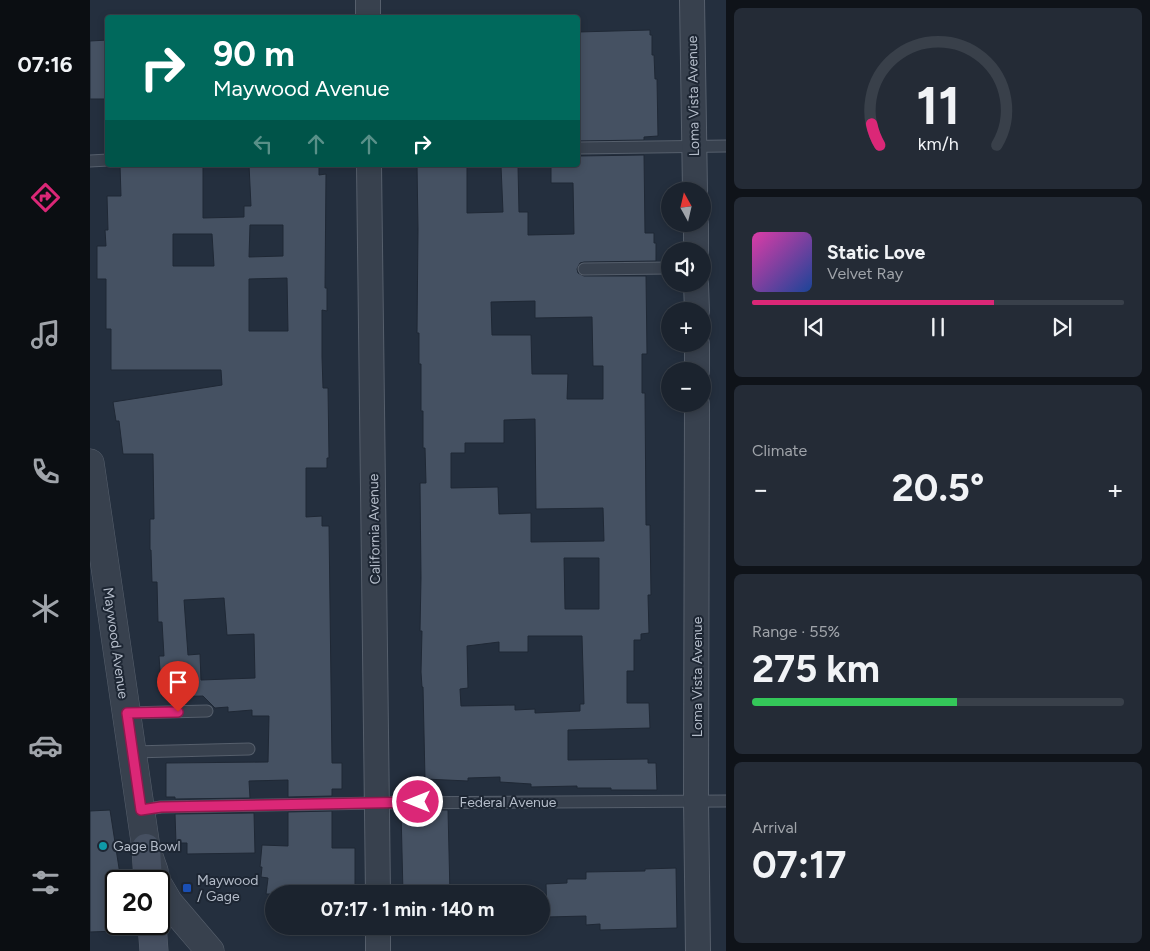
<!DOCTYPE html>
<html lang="en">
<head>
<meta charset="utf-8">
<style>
  body { margin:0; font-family:Figtree,sans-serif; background:#242b36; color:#f1f3f6; height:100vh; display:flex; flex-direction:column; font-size:19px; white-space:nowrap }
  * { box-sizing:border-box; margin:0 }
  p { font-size:16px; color:#a0a4aa }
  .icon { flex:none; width:28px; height:28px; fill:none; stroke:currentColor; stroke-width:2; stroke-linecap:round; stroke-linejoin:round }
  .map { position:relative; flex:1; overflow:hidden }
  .details { display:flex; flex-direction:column; gap:8px; padding:8px; background:#0f1319; width:424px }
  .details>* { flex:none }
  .banner { position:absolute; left:15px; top:15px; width:475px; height:152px; border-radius:5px; box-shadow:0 2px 8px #0003,0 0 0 1px #39404a; background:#00695c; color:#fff; overflow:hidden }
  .needle { width:32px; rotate:352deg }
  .buttons { position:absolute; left:571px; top:182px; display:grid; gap:10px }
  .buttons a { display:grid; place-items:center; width:50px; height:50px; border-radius:50%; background:#1b232e; box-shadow:0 2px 8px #0003,0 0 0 1px #39404a; font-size:25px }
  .speed { position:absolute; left:15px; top:870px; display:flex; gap:10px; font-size:25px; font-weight:700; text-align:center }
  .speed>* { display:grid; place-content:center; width:65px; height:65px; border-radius:50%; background:#1b232e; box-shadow:0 2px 8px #0003,0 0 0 1px #39404a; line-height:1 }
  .speed .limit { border:2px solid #111; border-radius:8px; background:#fff; color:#111 }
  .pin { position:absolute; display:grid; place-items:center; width:42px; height:42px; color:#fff; margin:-51px -21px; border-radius:50% 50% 50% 0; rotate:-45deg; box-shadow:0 0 5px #0007 }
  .pin .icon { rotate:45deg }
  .me { position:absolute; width:55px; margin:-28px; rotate:270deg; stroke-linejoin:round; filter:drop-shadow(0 0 4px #0008) }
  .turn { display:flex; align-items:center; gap:18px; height:105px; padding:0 25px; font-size:22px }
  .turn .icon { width:65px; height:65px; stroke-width:2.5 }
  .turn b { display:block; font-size:35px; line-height:42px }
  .lanes { display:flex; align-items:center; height:48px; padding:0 25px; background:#0003; justify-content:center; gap:25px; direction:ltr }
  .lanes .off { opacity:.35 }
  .big { font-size:38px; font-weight:700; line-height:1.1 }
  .details .card { flex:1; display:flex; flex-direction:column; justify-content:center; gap:8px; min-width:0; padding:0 18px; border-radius:8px; background:#242b36 }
  .details .dial { align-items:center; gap:0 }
  .dial svg { height:130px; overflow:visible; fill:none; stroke:#39404a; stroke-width:7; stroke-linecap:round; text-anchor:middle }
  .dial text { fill:#f1f3f6; stroke:none }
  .song { display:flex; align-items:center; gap:15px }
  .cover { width:60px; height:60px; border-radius:8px; background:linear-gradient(135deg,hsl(320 70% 55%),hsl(220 70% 35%)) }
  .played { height:5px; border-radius:2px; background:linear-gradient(90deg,#db2777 65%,#39404a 65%) }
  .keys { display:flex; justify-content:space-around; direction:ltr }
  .heat { display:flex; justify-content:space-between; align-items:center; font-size:28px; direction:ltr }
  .charge { height:8px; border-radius:4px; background:linear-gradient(90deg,#34c759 55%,#39404a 0) }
  .trip { position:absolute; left:175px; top:885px; width:285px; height:50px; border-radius:25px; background:#1b232e; box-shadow:0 2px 8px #0003,0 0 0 1px #39404a; font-weight:700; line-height:50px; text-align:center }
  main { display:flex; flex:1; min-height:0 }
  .tab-bar { display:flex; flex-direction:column; width:90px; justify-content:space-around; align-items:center; background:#0b0e12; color:#a0a4aa }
  .tab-bar .icon { width:35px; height:35px }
  .tab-bar .on { color:#db2777 }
  .tab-bar b { font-size:22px; color:#f1f3f6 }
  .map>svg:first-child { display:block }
  .building { fill:#455162; stroke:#1f2835; fill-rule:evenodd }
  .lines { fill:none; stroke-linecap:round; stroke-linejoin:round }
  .service-casing { stroke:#565f6c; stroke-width:13 }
  .minor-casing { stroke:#565f6c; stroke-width:26 }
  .tertiary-casing { stroke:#565f6c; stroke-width:29 }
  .secondary-casing { stroke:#565f6c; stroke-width:29 }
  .service { stroke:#38414e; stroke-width:11 }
  .minor { stroke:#38414e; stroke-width:24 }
  .tertiary { stroke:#38414e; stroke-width:28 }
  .secondary { stroke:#465061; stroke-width:28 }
  .route-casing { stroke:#8e194d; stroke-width:12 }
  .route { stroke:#db2777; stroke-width:9 }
  .culture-dot { fill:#0f9aa8; stroke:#1d2633; stroke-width:2 }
  .transit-dot { fill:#1a4fb4; stroke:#1d2633; stroke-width:2 }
  .labels { text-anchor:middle; stroke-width:4; stroke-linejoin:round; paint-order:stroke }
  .street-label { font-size:14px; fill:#b4bcc9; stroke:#1d2633 }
  .poi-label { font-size:14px; fill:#b4bcc9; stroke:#1d2633; text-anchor:start }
</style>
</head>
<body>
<main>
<nav class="tab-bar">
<b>07:16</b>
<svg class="icon on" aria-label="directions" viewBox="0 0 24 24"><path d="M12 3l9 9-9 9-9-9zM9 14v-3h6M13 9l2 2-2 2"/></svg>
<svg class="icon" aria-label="music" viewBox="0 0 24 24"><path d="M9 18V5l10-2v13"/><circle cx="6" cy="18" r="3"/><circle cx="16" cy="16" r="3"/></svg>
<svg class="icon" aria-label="phone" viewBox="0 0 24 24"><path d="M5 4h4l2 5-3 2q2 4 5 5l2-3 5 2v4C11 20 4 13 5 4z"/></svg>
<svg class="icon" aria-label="climate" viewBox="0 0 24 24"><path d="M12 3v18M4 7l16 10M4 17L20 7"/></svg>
<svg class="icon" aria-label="car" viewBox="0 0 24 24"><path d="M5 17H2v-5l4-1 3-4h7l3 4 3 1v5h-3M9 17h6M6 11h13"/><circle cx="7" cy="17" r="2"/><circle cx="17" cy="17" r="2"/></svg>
<svg class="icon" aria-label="filters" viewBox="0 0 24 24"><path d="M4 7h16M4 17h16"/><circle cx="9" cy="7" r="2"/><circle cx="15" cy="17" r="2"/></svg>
</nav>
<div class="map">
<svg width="637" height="951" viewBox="0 0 637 951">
  <rect width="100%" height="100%" fill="#242f3e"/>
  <g class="building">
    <polygon points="560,30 560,35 562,35 562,55 564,55 565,79 567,79 568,136 554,137 554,140 488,141 488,32"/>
    <polygon points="18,40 18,99 0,99 0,41"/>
    <path d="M488 156 554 155 555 233H564V243H566V261L494 262 490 263 487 269 488 273 494 276H556L557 354H552V393H555L556 525H560L561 595H558L559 633 551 634V640H544V671H537V703H559L560 728 478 730V760L558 759V763H566L567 790H521V788H487V786L441 787V784L410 782V777L378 778V781L335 779 333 687H332L331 672 332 631H330L331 578 330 483H336L335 448H333V411H331V364H329V333H327L328 229 327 165H377V213L413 212 411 166H428L429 212H438V235L484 234 483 183H461V165H488ZM445 301V318L502 317 503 366H513V399H477L478 374H442L441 335H402L401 302ZM445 419 446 509 513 508 514 541 441 542V513L409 514 408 487 361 488V453H375V443H414V420ZM474 558H509V609H475ZM438 636H492L494 704H490V711L445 713V709L425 710V705L371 706 370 689 378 688 377 646 409 642V652H438Z"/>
    <path d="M30 165H113V218L154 217V206H161L159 165H229V175L236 174 235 288H237V311L232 310V357L233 388H238L239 458H237V468H216V517L232 516V526H239L242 763H252V789H242V796L198 797V780L159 781 160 798 85 799V797H76V763L178 762 179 716H162V710L138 712V707L125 708 113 696 72 697 69 656H74L72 622H68L67 582H62L61 550H60V519H64L63 454H33L29 421H26L23 402 132 385 131 370H21V329H16V279H7V246H16L15 230H18L17 196H31ZM160 225H193V256L159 257ZM83 234H122L124 266H83ZM197 278 198 331H159V279ZM134 598 137 635 164 634 165 678 111 680 110 654 98 655 94 600Z"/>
    <polygon points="20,810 31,881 26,881 26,931 0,932 0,811"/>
    <polygon points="311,810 358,810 360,894 313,894"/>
    <polygon points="242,811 242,848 265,848 265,890 254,890 254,894 176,894 178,878 171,877 172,867 170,867 172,845 198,846 198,812"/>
    <polygon points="164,813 165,853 97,854 97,843 86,843 85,814"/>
    <polygon points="586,868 587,928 510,930 510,924 496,925 496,916 457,917 456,884 477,883 477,879 496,879 496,872 555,871 555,869"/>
  </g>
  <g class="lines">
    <g class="service-casing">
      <g id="service">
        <polyline points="488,148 637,146"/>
        <polyline points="0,161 18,160"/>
        <polyline points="494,269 580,268"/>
        <polyline points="37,713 117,711"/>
        <polyline points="43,752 159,749"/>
        <polyline points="51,810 71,807 288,803 637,801"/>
      </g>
    </g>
    <g class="minor-casing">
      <g id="minor">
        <polyline points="278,0 278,18"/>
        <polyline points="602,0 605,191"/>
        <polyline points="279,165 288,894"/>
        <polyline points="606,224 606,251"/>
        <polyline points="606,284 607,311"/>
        <polyline points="607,371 607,344"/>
        <polyline points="607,404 606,801 608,951"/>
        <polyline points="288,926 288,951"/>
      </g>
    </g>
    <g class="tertiary-casing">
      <g id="tertiary">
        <polyline points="0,463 56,848 64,871"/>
        <polyline points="69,886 79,903 120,951"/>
      </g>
    </g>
    <g class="secondary-casing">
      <g id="secondary">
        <polyline points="56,848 58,881"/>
        <polyline points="62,924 64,951"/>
      </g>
    </g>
    <use href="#service" class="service"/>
    <use href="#minor" class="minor"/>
    <use href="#tertiary" class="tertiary"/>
    <use href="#secondary" class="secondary"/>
  </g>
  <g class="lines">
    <g class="route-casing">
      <polyline id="route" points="88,712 37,713 51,810 71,807 328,802"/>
    </g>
    <use href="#route" class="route"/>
  </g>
  <circle class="culture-dot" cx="13" cy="846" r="5"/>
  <rect class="transit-dot" x="92" y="883" width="10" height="10" rx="2.5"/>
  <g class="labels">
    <g class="street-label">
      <text transform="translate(603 96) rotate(-91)" y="5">Loma Vista Avenue</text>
      <text transform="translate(284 529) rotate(-91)" y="5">California Avenue</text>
      <text transform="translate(26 643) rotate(82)" y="5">Maywood Avenue</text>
      <text transform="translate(607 677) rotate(-90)" y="5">Loma Vista Avenue</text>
      <text x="418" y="807">Federal Avenue</text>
    </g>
    <g class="poi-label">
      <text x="23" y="851">Gage Bowl</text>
      <text x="107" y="885">Maywood<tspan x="107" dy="16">/ Gage</tspan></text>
    </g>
  </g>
</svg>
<div class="buttons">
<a><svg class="needle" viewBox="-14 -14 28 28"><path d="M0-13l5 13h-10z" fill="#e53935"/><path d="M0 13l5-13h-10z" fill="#a0a4aa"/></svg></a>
<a><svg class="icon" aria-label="sound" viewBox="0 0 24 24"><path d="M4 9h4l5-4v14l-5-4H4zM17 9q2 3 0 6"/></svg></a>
<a>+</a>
<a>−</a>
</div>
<div class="speed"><div class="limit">20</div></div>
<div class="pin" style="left:88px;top:712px;background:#d93025"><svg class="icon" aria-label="arrive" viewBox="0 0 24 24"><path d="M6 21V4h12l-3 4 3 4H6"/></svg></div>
<svg class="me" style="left:328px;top:802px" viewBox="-20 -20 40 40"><circle r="17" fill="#db2777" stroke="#fff" stroke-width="3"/><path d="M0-11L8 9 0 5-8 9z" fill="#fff"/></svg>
<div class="trip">07:17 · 1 min · 140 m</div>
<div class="banner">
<div class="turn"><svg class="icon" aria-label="right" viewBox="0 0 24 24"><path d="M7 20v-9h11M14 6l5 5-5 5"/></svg><div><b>90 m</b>Maywood Avenue</div></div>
<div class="lanes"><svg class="icon off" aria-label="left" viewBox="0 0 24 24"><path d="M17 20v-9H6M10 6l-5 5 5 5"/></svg><svg class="icon off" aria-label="ahead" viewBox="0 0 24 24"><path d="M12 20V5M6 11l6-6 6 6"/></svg><svg class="icon off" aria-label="ahead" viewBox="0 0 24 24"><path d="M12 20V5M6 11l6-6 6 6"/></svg><svg class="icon" aria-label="right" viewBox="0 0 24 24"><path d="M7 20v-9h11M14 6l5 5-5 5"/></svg></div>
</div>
</div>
<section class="details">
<div class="card dial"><svg viewBox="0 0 100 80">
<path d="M14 69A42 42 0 1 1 86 69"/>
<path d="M14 69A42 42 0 0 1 9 56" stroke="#db2777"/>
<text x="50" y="56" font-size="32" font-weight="700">11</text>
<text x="50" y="72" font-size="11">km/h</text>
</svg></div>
<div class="card">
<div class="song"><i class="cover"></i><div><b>Static Love</b><p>Velvet Ray</p></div></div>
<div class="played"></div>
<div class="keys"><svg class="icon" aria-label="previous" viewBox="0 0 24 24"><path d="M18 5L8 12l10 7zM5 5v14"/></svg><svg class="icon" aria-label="pause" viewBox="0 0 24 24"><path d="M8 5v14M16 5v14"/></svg><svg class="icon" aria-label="next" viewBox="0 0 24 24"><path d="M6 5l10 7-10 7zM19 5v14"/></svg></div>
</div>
<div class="card"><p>Climate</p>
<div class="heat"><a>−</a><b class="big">20.5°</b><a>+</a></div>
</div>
<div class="card"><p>Range · 55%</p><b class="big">275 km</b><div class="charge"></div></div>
<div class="card"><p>Arrival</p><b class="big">07:17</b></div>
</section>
</main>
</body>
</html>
